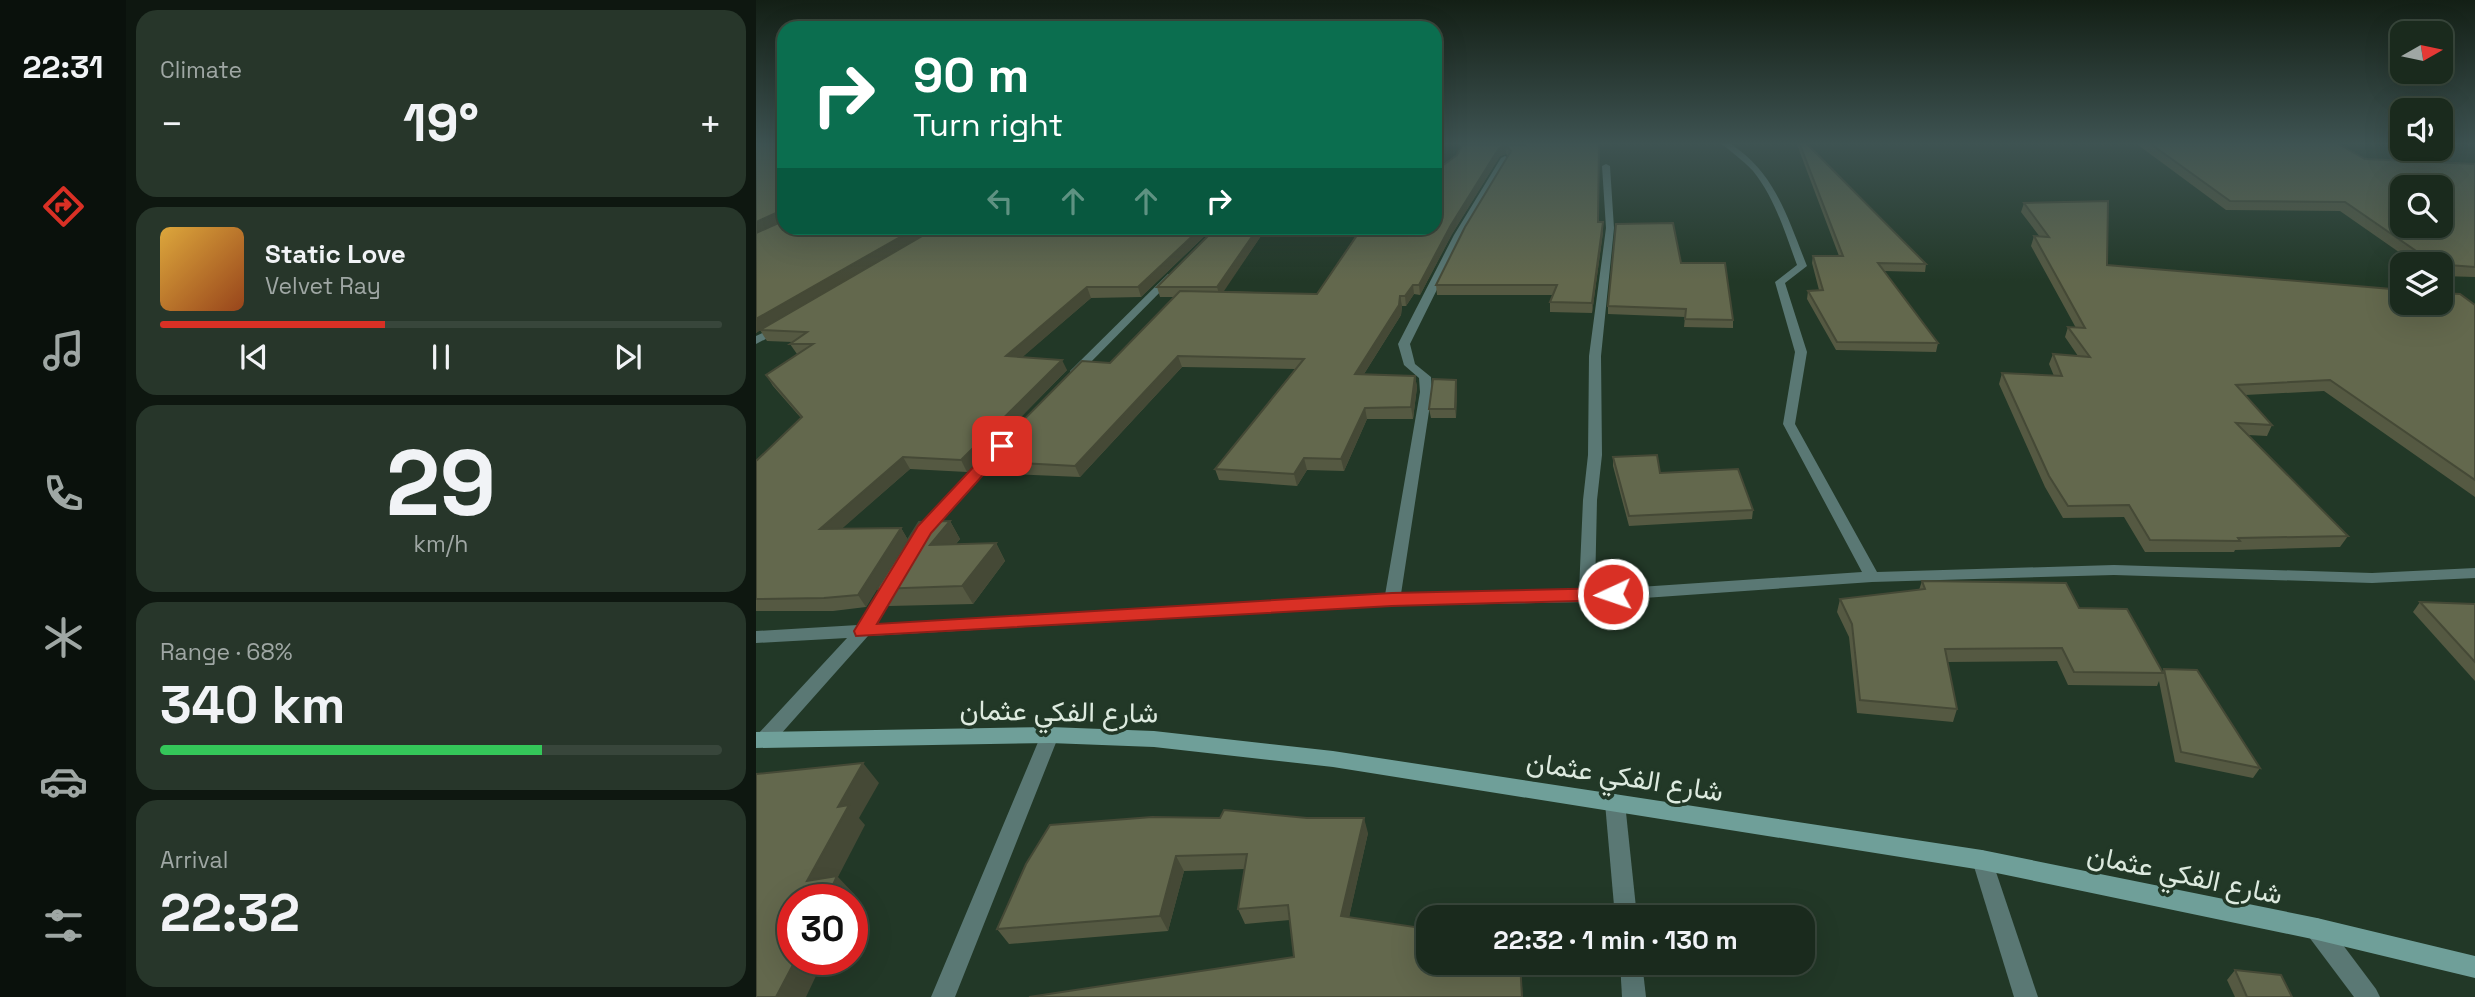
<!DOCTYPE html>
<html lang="en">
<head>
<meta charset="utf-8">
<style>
  body { margin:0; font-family:"Space Grotesk",Vazirmatn,sans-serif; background:#27362a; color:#f1f3f6; height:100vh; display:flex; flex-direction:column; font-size:26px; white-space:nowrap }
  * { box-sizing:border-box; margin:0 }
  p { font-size:23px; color:#9fa7a4 }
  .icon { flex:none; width:38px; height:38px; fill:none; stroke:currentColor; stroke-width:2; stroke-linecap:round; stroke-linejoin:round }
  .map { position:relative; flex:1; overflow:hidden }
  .drawer { display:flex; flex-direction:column; gap:10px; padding:10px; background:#0e1710; width:630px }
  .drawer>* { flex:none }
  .guide { position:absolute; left:21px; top:21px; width:665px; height:214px; border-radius:21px; box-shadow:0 7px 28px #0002,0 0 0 2px #38463b; background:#0b6e4f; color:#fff; overflow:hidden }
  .needle { width:46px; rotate:81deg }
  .controls { position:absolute; left:1634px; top:21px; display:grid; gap:14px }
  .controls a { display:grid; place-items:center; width:63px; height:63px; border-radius:14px; background:#1a2a1d; box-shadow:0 7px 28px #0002,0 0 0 2px #38463b; font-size:35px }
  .speed { position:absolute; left:21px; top:884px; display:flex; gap:14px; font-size:35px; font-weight:700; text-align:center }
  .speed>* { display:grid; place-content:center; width:91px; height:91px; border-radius:50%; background:#1a2a1d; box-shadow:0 7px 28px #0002,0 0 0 2px #38463b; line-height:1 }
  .speed .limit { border:10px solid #d22; background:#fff; color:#111 }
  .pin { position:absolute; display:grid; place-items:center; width:60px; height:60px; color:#fff; margin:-30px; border-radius:14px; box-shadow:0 4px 10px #0006 }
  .me { position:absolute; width:77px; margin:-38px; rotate:267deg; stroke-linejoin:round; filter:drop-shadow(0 0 5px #0008) }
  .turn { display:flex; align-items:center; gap:24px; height:147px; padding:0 21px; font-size:32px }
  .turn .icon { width:91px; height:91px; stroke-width:2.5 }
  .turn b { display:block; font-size:49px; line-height:60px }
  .lanes { display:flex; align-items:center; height:66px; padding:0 21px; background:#0003; justify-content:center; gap:35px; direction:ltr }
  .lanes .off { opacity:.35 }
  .big { font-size:52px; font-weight:700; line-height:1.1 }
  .drawer .widget { flex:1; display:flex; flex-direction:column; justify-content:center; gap:10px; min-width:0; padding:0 24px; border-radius:21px; background:#27362a }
  .drawer .dial { align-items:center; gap:0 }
  .dial b { font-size:91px; line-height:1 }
  .song { display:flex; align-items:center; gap:21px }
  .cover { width:84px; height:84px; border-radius:10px; background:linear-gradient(135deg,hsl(40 70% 55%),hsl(20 70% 35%)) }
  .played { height:7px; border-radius:4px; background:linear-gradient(90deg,#d93025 40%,#38463b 40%) }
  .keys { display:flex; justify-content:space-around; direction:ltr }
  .heat { display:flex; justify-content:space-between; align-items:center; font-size:38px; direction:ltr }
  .charge { height:10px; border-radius:5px; background:linear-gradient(90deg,#34c759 68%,#38463b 0) }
  .trip { position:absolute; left:660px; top:905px; width:399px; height:70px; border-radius:21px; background:#1a2a1d; box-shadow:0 7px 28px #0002,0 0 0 2px #38463b; font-weight:700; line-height:70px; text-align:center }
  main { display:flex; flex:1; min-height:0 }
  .tabs { display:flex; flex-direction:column; width:126px; justify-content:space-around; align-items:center; background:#0a110c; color:#9fa7a4 }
  .tabs .icon { width:49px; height:49px }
  .tabs .current { color:#d93025 }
  .tabs b { font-size:32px; color:#f1f3f6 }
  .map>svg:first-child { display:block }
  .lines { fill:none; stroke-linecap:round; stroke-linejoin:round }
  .street { fill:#5a7874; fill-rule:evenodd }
  .secondary { fill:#6f9f99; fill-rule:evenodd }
  .wall { fill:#555942; fill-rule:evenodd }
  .shaded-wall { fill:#454936 }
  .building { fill:#63684d; stroke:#454936; stroke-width:2; fill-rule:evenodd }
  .route { fill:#d93025; stroke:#8d1f18; stroke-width:2 }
  .labels { text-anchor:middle; stroke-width:7; stroke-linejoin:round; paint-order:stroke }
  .near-street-label { font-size:28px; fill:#ddeadf; stroke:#223827 }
</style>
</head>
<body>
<main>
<nav class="tabs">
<b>22:31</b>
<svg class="icon current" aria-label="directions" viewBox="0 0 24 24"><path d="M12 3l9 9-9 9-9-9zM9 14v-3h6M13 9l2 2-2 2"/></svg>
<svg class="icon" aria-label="music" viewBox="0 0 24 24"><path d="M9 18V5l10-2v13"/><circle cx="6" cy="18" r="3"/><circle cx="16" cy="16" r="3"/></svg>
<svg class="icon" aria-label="phone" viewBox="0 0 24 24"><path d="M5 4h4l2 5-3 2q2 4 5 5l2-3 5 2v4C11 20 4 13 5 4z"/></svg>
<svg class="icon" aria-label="climate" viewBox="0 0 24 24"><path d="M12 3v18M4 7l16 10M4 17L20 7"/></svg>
<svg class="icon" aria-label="car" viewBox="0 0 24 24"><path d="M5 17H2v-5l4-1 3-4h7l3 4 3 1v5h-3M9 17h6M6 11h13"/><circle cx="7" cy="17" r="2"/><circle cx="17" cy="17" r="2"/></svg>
<svg class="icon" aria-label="filters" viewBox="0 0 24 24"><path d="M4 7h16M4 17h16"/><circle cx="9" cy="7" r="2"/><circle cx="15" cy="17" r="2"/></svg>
</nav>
<section class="drawer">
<div class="widget"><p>Climate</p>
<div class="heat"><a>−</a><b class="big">19°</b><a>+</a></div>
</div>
<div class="widget">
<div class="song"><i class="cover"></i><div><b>Static Love</b><p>Velvet Ray</p></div></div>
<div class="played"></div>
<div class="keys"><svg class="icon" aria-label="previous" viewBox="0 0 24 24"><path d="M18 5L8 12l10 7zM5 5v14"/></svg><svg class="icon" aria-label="pause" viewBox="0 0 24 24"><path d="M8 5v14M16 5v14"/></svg><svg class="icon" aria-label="next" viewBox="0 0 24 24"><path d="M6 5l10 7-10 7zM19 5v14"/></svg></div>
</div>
<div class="widget dial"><b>29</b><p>km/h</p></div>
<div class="widget"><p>Range · 68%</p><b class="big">340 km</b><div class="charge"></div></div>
<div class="widget"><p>Arrival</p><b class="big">22:32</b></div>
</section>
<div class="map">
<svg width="1719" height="997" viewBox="0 0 1719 997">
  <rect width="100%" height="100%" fill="#223827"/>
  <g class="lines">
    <g class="street">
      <path d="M964 142C973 141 976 145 983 150 1021 178 1034 224 1051 266L1029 283 1051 352 1039 424 1121 572 1358 565 1616 573 1719 568V578L1616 583 1358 575 1116 582 831 602 636 606 112 636 16 744 9 747 2 744 0 738 2 734 91 638 0 643V631L102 625 130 579H142L144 583 119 624 629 595 664 392 663 378 648 365 642 344 698 235 745 158 749 156 753 158 708 235 654 344 659 364 675 377 676 392 645 594 823 591 827 500 832 455 833 356 850 228 846 166 850 164 854 166 858 228 845 356 846 455 841 500 839 590 1106 572 1027 424 1039 352 1019 282 1041 265C1029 233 1019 198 997 171 987 160 975 152 964 142Z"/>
      <polygon points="412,274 420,276 322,375 314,375 314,371"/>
      <polygon points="23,325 27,326 27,330 0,344 0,336"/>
      <polygon points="240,449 247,453 245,456 169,539 159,539 157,536 159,533 235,450"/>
      <polygon points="294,727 301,730 303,735 199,997 175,997 285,735 287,730"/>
      <polygon points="859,794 866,797 869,803 881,917 859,917 849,803 852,797"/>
      <polygon points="1226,850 1233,853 1236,860 1282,997 1258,997 1216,860 1219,853"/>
      <polygon points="1561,918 1569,921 1620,989 1624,997 1598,997 1553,937 1550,929 1553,921"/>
      <polygon points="864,962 886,962 890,997 866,997"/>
    </g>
    <polygon class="secondary" points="294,727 398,731 577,751 1226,850 1561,918 1719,956 1719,978 1561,940 1226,870 577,767 398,747 294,743 0,748 0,732"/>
  </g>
  <g class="wall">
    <polygon points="0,142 28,142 28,228 457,228 385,297 335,298 266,357 311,370 211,472 154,469 86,528 145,528 152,540 194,521 204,539 200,544 240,543 249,561 217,604 133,606 121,589 110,607 77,611 0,611 0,461 45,418 17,386 10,375 41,354 34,344 37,342 11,341 4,330 0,333"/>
    <path d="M766 142H843L842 222 847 232 836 313 794 312V302L797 295H681L680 285 752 156 750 154 744 156 696 234 664 295 658 294 650 306H646L645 315 608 374 659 376 661 387 657 419H611L588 471 551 470 541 486 463 480 459 469 539 369 426 367 324 477 233 473 227 461 354 363 418 297H404L401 287 460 228H679L701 155 707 144 767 145ZM507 233 599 237 561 294 467 291Z"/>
    <polygon points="1040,142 1049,142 1170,264 1169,272 1128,271 1182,343 1180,352 1080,350 1051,299 1052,291 1063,290 1056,263 1057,256 1083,256"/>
    <polygon points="1378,142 1579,142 1609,159 1719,164 1719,277 1685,276 1685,264 1660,264 1584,211 1470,210"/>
    <polygon points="1268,203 1351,265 1719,305 1719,497 1568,391 1489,395 1516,425 1511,436 1492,435 1592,536 1584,547 1479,550 1478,552 1389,552 1368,517 1307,518 1289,487 1243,384 1246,373 1298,376 1293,364 1297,354 1322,356 1309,337 1312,327 1320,328 1275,246 1278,236 1284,237 1265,212"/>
    <polygon points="925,263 977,320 977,328 928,327 929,317 852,314 852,306"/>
    <polygon points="701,388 700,418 675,418 673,409"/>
    <polygon points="857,457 904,473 997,510 996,519 873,526 857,466"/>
    <polygon points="1166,581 1323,608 1407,672 1408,669 1504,768 1497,778 1419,762 1403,681 1401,686 1312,685 1301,661 1191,662 1201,709 1197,722 1101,713 1093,637 1081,612 1084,599 1163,590"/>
    <polygon points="1664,602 1719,604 1719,681 1657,612"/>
    <polygon points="612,833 593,917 672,962 767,997 534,920 489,924 482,909 489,869 428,871 412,931 253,944 241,929 270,864"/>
    <polygon points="1479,970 1536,997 1479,997 1471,980"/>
  </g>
  <g class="shaded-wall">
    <polygon points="750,146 750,154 744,156 696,234 664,295 663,285 695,225 743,148"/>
    <polygon points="22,212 27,221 0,234 0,222"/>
    <polygon points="847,222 847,232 836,313 836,303"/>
    <polygon points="160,228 181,228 0,333 0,319"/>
    <polygon points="445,228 457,228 385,297 382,287"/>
    <polygon points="502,228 506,228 507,233 464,297 461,287"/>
    <polygon points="657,285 658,294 650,306 649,296"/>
    <polygon points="331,287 335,298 255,367 250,356"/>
    <polygon points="644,296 646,306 645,315 601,385 599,374"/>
    <polygon points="422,356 426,367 324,477 319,466"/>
    <polygon points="306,360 311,370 211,472 205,460"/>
    <polygon points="659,376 661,387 657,419 655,407"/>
    <polygon points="700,380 701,388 700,418 699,409"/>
    <polygon points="609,408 611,419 588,471 585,459"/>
    <polygon points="147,457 154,469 72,541 64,529"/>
    <polygon points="548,458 551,470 541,486 538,474"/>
    <polygon points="194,521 204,539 184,562 174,545"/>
    <polygon points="145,528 152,540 110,607 102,595"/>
    <polygon points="240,543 249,561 217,604 206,586"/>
    <polygon points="107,763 123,783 103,818 109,825 82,877 99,895 96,901 96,900 69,900 51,881 82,807"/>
    <polygon points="608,818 612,833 590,931 585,916"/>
    <polygon points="420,856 428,871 412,931 404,916"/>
    <polygon points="40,959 68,959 50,997 20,997"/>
    <polygon points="764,962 767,997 766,997"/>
  </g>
  <g class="building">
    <polygon points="0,142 28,142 28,228 160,228 0,319 0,233 27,221 22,212 0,222"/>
    <polygon points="768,142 843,142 842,222 847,222 836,303 794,302 801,285 680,285 709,227 755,151 750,146 743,148 695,225 663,285 657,285 649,296 644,296 643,305 599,374 659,376 655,407 609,408 585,459 548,458 538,474 459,469 548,359 422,356 319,466 227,461 326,361 354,363 424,291 561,294 606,228 589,228 679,228 679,171 701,155 707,144 769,145"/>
    <polygon points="1043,142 1049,142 1170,264 1122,263 1182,343 1081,342 1052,291 1067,290 1057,256 1087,256"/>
    <path d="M1392 142H1579L1609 159 1719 164V267L1679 264 1589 202 1474 201ZM1647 187H1685V226H1647Z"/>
    <polygon points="1352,201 1351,265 1647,290 1647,303 1685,303 1685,293 1704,294 1719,305 1719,480 1574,380 1480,385 1516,425 1480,423 1592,536 1482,538 1484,541 1394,540 1373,505 1312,506 1293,476 1246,373 1306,376 1297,354 1334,357 1312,327 1329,328 1278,236 1293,237 1268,203"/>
    <polygon points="917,223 925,263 969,263 977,320 929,319 930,309 852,306 860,224"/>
    <polygon points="180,228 445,228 382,287 331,287 250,356 306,360 205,460 147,457 64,529 145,528 102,595 68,598 0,599 0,461 46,417 10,375 57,344 34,344 51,332 4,330"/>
    <polygon points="460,228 502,228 461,287 401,287"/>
    <polygon points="677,379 700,380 699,409 673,409"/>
    <polygon points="901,455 904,473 982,469 997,510 873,516 857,457"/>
    <polygon points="194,521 174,545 240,543 206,586 121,589 163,522"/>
    <polygon points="1166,581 1310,583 1323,608 1371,609 1407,673 1318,672 1306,648 1189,649 1201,709 1104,700 1096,624 1084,599 1169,589"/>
    <polygon points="1664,602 1719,604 1719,662"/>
    <polygon points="1408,669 1441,670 1504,768 1425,752"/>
    <polygon points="107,763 82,807 93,805 51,881 81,876 70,900 37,900 37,959 40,959 20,997 0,997 0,774"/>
    <polygon points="468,810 551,818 608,818 585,916 672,929 672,962 764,962 766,997 273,997 538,957 532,905 482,909 491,854 420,856 404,916 241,929 270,864 294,825 396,817 464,818"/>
    <polygon points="1479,970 1525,975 1536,997 1491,997"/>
  </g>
  <linearGradient id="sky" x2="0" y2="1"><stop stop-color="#131f15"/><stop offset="0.51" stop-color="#3e5352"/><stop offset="1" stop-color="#3e5352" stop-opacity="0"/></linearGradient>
  <rect width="1719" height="281" fill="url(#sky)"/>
  <polygon class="route" points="246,442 253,446 175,533 121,624 636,593 857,588 866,594 857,600 636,606 100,636 98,631 162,526 240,443"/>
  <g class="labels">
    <g class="near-street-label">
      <text transform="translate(303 711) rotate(1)" y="10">شارع الفكي عثمان</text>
      <text transform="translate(869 776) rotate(9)" y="10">شارع الفكي عثمان</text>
      <text transform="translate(1429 874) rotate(12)" y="10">شارع الفكي عثمان</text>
    </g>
  </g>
</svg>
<div class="controls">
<a><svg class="needle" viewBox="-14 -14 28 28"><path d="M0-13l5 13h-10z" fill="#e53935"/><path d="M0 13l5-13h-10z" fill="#9fa7a4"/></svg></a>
<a><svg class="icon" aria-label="sound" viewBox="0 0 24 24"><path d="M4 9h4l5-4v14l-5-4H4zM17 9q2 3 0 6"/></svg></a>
<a><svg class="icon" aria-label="search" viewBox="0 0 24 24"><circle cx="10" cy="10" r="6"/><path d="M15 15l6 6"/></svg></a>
<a><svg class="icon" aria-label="layers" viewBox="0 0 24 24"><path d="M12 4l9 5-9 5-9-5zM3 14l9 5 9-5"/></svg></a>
</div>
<div class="speed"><div class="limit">30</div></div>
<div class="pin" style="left:246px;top:446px;background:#d93025"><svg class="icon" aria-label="arrive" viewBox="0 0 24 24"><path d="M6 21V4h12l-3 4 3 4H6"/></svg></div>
<svg class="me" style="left:857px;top:594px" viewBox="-20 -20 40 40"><circle r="17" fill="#d93025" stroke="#fff" stroke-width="3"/><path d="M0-11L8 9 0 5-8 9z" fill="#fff"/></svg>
<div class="trip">22:32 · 1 min · 130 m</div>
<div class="guide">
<div class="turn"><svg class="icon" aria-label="right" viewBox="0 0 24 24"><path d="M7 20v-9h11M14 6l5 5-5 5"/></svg><div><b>90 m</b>Turn right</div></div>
<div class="lanes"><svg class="icon off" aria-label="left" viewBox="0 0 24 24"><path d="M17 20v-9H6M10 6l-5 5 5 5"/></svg><svg class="icon off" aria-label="ahead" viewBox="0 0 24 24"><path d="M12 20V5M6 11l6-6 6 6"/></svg><svg class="icon off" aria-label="ahead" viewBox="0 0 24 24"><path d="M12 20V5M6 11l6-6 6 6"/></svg><svg class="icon" aria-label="right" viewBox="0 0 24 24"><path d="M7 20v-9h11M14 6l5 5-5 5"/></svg></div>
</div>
</div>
</main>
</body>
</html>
